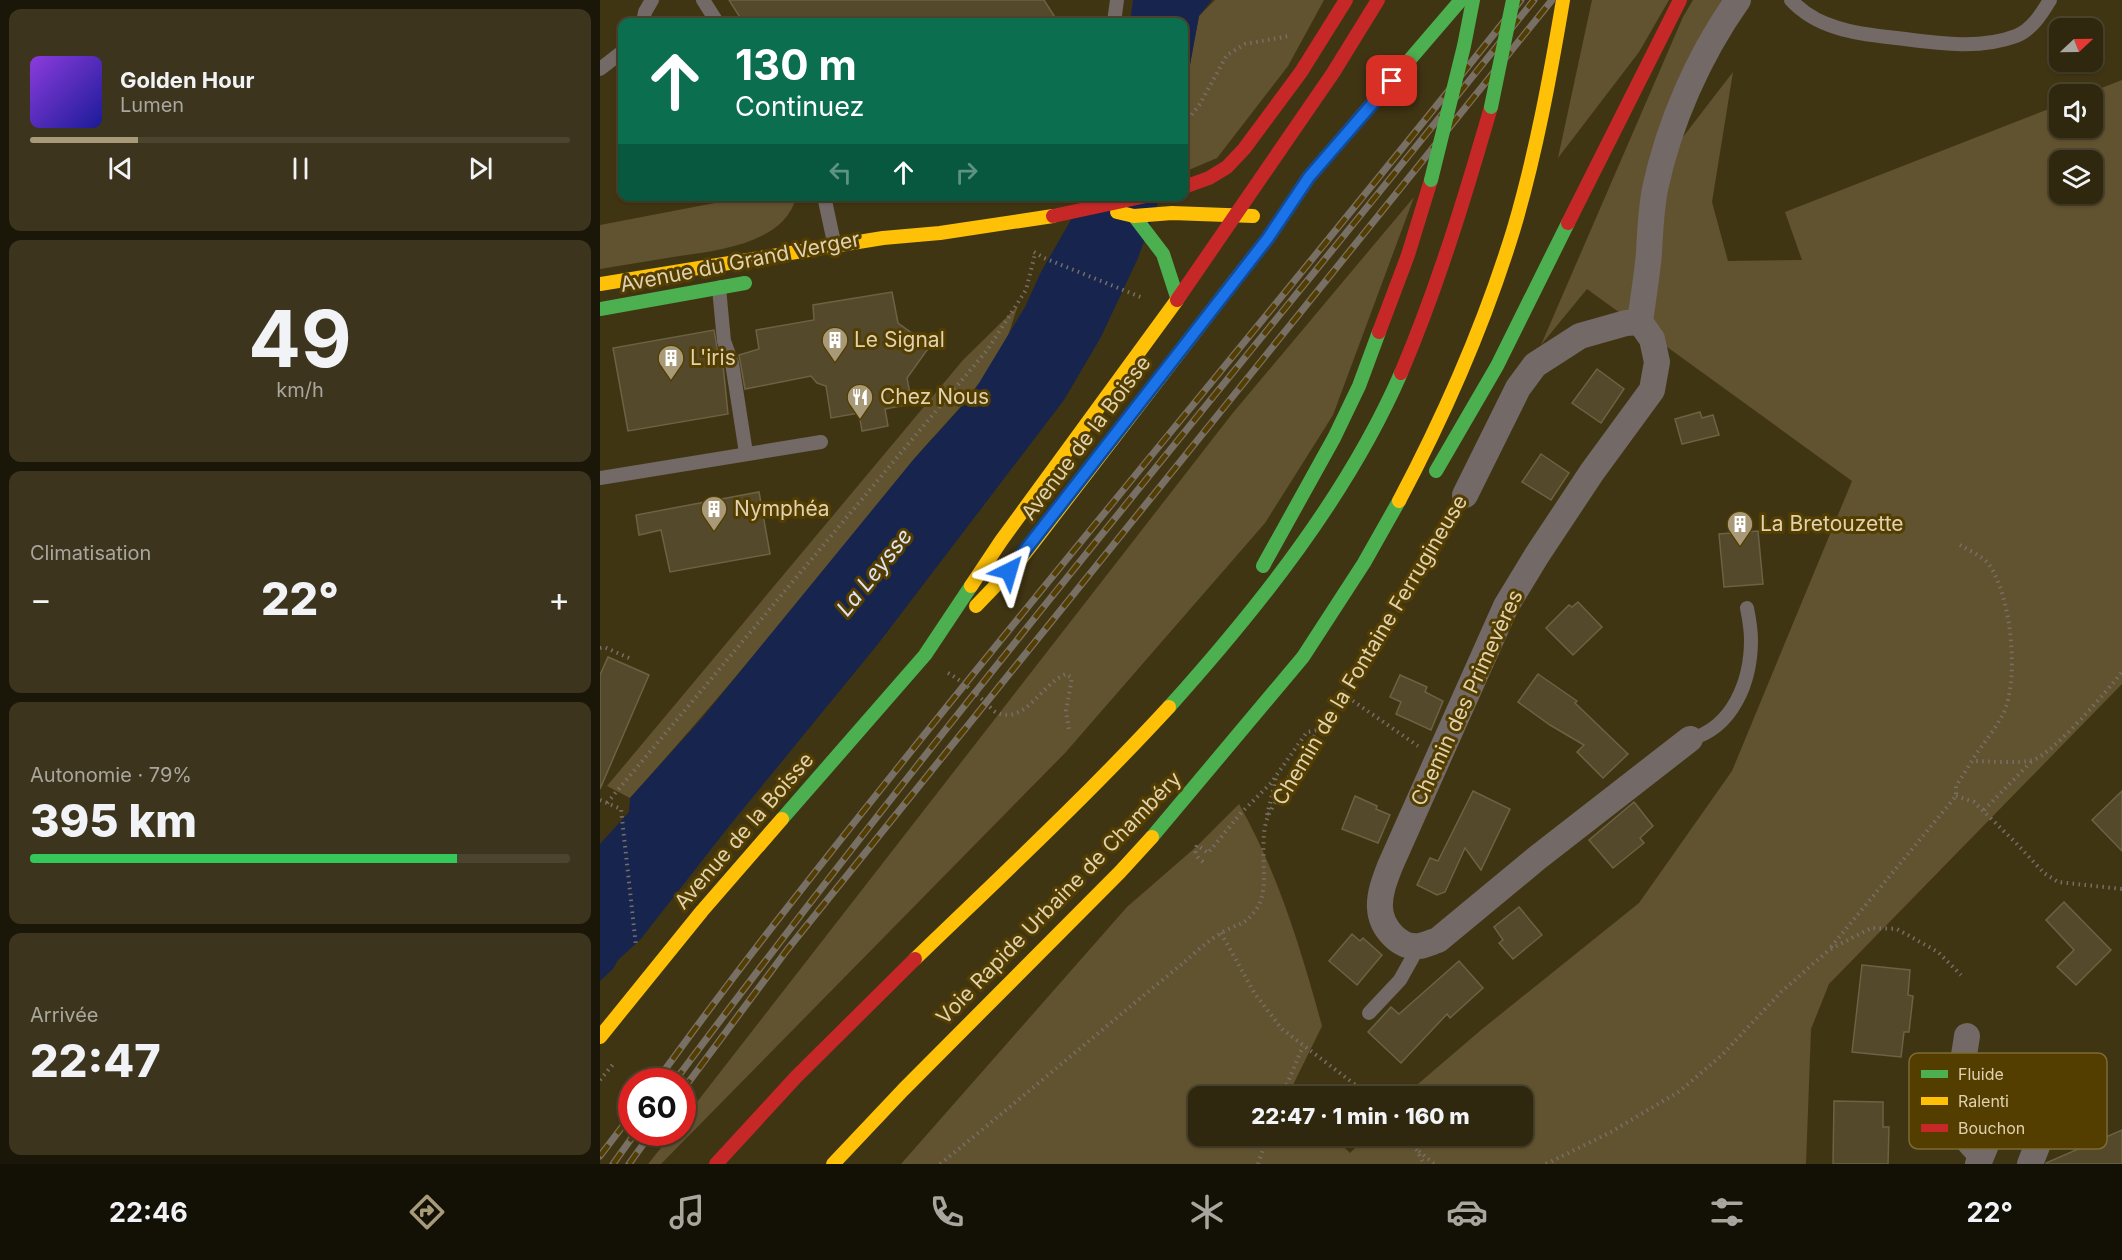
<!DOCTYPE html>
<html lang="fr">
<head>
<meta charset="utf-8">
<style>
  body { margin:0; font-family:Inter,sans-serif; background:#3c341c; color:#f1f3f6; height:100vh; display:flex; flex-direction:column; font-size:22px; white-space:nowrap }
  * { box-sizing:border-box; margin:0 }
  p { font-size:20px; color:#a8a69e }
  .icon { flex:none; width:33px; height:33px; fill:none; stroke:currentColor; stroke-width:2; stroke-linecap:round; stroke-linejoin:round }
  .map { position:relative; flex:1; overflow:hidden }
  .panel { display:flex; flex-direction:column; gap:9px; padding:9px; background:#1a1608; width:600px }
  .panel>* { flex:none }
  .banner { position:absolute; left:18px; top:18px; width:570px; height:183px; border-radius:12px; box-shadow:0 2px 4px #0004,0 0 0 2px #4b442e; background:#0b6e4f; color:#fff; overflow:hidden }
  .needle { width:39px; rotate:68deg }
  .controls { position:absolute; left:1449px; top:18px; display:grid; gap:12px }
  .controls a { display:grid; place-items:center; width:54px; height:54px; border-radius:12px; background:#30280e; box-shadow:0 2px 4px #0004,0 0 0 2px #4b442e; font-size:30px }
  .speed { position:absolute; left:18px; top:1068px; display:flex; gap:12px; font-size:30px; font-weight:700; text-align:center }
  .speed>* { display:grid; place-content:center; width:78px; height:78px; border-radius:50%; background:#30280e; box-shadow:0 2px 4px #0004,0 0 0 2px #4b442e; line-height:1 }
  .speed .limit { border:9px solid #d22; background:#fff; color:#111 }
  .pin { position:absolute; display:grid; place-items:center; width:51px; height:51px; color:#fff; margin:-26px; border-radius:12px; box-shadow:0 3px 9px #0006 }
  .me { position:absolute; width:66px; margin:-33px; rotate:40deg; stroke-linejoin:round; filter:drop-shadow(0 0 4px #0008) }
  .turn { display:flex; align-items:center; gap:21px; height:126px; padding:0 18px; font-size:27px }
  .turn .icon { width:78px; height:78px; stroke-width:2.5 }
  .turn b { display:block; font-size:42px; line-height:51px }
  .lanes { display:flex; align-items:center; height:57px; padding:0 18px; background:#0003; justify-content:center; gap:30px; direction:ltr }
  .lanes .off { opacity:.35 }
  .big { font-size:45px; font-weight:800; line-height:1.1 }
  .panel .card { flex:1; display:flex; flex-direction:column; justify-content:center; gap:9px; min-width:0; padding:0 21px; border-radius:12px; background:#3c341c }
  .panel .dial { align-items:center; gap:0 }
  .dial b { font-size:78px; line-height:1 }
  .song { display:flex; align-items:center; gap:18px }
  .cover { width:72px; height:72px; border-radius:9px; background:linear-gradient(135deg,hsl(270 70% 55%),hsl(240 70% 35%)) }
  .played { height:6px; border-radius:3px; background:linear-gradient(90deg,#a89a78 20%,#4b442e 20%) }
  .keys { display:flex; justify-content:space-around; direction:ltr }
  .heat { display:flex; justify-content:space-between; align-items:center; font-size:33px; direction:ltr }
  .charge { height:9px; border-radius:4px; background:linear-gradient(90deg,#34c759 79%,#4b442e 0) }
  .trip { position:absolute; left:588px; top:1086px; width:345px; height:60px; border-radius:12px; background:#30280e; box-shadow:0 2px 4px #0004,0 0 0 2px #4b442e; font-weight:800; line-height:60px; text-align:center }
  .tab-bar { display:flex; height:96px; justify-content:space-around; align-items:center; background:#131006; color:#a8a69e }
  .tab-bar .icon { width:42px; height:42px }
  .tab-bar .selected { color:#a89a78 }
  .tab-bar b { font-size:27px; color:#f1f3f6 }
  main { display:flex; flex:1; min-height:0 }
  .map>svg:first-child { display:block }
  .green { fill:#625330; fill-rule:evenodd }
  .water { fill:#17244d }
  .building { fill:#54492a; stroke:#6c6244; stroke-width:1.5 }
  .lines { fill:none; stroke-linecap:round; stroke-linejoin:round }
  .path { stroke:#776f67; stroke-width:4; stroke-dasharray:1.5 4.5; stroke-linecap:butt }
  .lane { stroke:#736966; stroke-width:14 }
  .street { stroke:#736966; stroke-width:26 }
  .fast { stroke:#4caf50; stroke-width:14 }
  .slow { stroke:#ffc107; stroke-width:14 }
  .jam { stroke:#c62828; stroke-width:14 }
  .rail-casing { stroke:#797065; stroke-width:7 }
  .rail { stroke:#533e00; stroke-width:4.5; stroke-dasharray:14; stroke-linecap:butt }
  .fast-bridge { stroke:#4caf50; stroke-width:14 }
  .route-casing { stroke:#114b97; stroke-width:15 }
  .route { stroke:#1a73e8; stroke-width:10 }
  .labels { text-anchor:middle; stroke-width:6; stroke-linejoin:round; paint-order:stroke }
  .street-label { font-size:21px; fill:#e0d1af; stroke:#533e00 }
  .poi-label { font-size:21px; fill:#e0d1af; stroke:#533e00; text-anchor:start }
  .water-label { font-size:22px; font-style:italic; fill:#dde4f5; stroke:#533e00 }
  .key { fill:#533e00; stroke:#7d6a35; stroke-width:1.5 }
  .key-label { font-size:16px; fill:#e0d1af }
</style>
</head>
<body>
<main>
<section class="panel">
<div class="card">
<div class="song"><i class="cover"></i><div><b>Golden Hour</b><p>Lumen</p></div></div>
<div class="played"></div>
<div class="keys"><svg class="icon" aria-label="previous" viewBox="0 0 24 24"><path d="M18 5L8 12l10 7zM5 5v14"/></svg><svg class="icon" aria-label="pause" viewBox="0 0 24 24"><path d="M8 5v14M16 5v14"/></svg><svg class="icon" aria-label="next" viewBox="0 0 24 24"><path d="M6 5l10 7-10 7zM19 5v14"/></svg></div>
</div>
<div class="card dial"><b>49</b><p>km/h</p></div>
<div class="card"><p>Climatisation</p>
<div class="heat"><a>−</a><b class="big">22°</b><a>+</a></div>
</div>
<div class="card"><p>Autonomie · 79%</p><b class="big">395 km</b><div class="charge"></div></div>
<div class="card"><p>Arrivée</p><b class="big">22:47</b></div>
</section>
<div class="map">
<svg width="1522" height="1164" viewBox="0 0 1522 1164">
  <rect width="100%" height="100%" fill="#403513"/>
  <g class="green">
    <polygon points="615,0 724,0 688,66 617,158 584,172 584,96 599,16"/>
    <polygon points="992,0 1069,0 1039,52 958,158"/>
    <path d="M1093 0H1124L1046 185 1133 72 1112 202 1128 261 1202 260 1185 212 1459 105 1460 128H1492V94H1486L1522 80V684L1229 984 1211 1029 1206 1164H301L527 907 596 847 639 804C678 873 701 949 722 1026L690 1091 695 1096H598V1136H733L750 1153 767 1136H922V1096H804L881 1030 1039 903 1132 771 1252 481 987 289 941 345 1083 17ZM1460 160H1492V194H1460Z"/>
    <path d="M146 197H196V198C183 245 114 251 73 257 49 261 24 265 0 269V225Z"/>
    <polygon points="814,197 733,415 665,523 465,753 61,1164 48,1164 73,1133 82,1132 83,1120 632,414"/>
    <path d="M418 306C414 316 411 327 408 336 387 386 344 422 311 463 220 576 128 689 30 798L7 786 363 360Z"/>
  </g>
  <g class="water">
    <polygon points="533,0 612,0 599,16 584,97 584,22 530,22"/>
    <polygon points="484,197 560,197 538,258 501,337 464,400 278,644 130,825 40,940 18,960 13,969 0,981 0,844 29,812 30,798 103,717 313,460 362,406 379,383 425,307 441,272"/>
  </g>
  <g class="building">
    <polygon points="129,0 444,0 458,22 143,22"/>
    <polygon points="292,292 298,323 330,346 307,378 312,404 285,409 288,426 262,431 259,413 231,418 226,386 217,383 211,376 145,389 139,355 159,349 156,330 214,320 213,305"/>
    <polygon points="114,330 119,360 121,360 123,365 128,414 28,431 13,348"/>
    <polygon points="997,369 1024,389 1001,423 972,403"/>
    <polygon points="1100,412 1102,418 1113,415 1119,435 1082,444 1075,419"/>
    <polygon points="941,454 969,473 951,500 922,482"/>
    <polygon points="159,492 170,554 70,572 61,530 39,535 36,515"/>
    <polygon points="1158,531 1163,584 1124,587 1119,534"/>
    <polygon points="978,602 1002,627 973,655 946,628 969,605 972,607"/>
    <polygon points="8,657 49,675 0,789 0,675"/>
    <polygon points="938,674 977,701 975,703 1028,754 1003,778 977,752 984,745 950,725 918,702"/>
    <polygon points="800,675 827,687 825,692 843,701 831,730 796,714 801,702 790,697"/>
    <polygon points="873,791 910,809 881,870 865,848 845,892 837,895 817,885 830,858 838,861"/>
    <polygon points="1522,791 1522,851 1492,820"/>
    <polygon points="755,796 777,806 776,809 790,815 778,843 742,829"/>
    <polygon points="1034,802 1053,826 1040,838 1044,843 1013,868 989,840"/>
    <polygon points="1464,902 1511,950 1476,985 1457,967 1474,950 1446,920"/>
    <polygon points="919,907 942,935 913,959 899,943 903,940 894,927"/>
    <polygon points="752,934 760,941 763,938 782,955 757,985 729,961"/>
    <polygon points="859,961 883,988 850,1018 847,1014 801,1063 768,1032 791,1007 799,1014"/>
    <polygon points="1262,965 1310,970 1308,995 1313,996 1309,1032 1304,1032 1301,1057 1252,1052"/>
    <polygon points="1234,1101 1283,1102 1283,1127 1289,1127 1288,1164 1233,1164"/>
    <polygon points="1522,1130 1522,1164 1446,1164 1446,1163"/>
  </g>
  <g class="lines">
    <g class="path">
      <polyline points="584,124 600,104 627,55 645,44 689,36"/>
      <polyline points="434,252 444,258 543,298"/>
      <path d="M1360 545C1370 551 1383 556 1390 566 1411 597 1420 680 1403 714 1395 730 1382 745 1372 760"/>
      <polyline points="0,648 4,647 29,658"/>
      <path d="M348 673C361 680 372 691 384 701 388 704 393 712 398 713 426 724 442 683 466 674L472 678 466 711 469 730"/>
      <polyline points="743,694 818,746"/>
      <polyline points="1356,796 1374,802 1416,843 1444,873 1458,882 1522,889"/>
      <polyline points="0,800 21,809 36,946"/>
      <polyline points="7,803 388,349 426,290 435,254"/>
      <polyline points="1384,810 1433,760"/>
      <polyline points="667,815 676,778"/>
      <path d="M603 862C596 856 594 854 597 845L608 853 641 813 671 783 707 732 718 730"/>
      <polyline points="621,933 655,994 682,1029 770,1096"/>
      <path d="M1231 947 1356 796V786L1372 761C1387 761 1418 764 1433 760 1453 754 1507 691 1522 672"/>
      <polyline points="0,1080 14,1063"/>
      <polyline points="682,1096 703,1046"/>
      <polyline points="804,1136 816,1149 824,1164"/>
      <polyline points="819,1151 834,1164"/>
      <path d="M340 1164C422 1098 501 1030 582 964 594 954 607 941 621 933 638 923 644 927 657 908 672 886 656 841 669 814 701 750 744 693 783 634 808 596 831 557 853 517"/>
      <polyline points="658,1164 668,1136"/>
      <polyline points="946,1164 1011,1132 1080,1091 1123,1054 1181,992 1229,950 1271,928 1297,929 1338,952 1361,975"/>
    </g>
    <g class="lane">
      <polyline points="103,0 117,22"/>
      <path d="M1191 0C1203 13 1221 23 1238 28 1257 34 1278 36 1297 38 1336 43 1379 50 1416 36 1432 30 1442 13 1450 0"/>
      <polyline points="43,22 45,12 52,0"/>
      <polyline points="514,22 517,0"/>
      <polyline points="0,69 22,52"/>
      <polyline points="224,196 235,247"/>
      <polyline points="121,287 119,288 124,341 132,363 146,453"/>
      <polyline points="0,478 221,442"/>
      <path d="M1090 739C1133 728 1151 681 1151 640 1151 629 1149 618 1147 608"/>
      <polyline points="769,1013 800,980 819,946"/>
    </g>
    <g class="street">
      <polyline points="865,495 918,388 935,365 980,336 1026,323 1040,322"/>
      <path d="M1090 739 937 858 838 940C832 942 825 945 820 946 799 949 781 927 780 908 779 894 785 879 790 866L906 606 937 555 992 472 1052 390 1057 362 1052 339 1040 322C1043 299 1047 276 1049 253 1050 232 1051 210 1055 189 1069 123 1099 55 1138 0"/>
      <path d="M1367 1036C1364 1057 1354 1107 1359 1125 1363 1137 1373 1146 1381 1155"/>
      <polyline points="1378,1164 1399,1114 1409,1100 1424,1094 1439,1101 1447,1121 1430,1164"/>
    </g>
    <g class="fast">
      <polyline points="534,216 563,254 577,297"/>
      <polyline points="635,280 668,238 709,177 861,0"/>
      <polyline points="0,309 145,283"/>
      <polyline points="836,471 897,366 968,223"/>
      <polyline points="663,566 734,438 759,386 779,332"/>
      <path d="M569 707C658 608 748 495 801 373"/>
      <polyline points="182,819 325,655 371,586"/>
      <polyline points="552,837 703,657 764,563 799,501"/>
    </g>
    <g class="slow">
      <polyline points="517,212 534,216 572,213 653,216"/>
      <polyline points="0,284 283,238 340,233 453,216"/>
      <path d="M799 501C845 414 885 323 914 228 936 153 950 77 963 0"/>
      <polyline points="371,586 401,541 577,300"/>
      <polyline points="376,606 420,560 635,280"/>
      <path d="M315 959C401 876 488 795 569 707"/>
      <polyline points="0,1037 102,911 182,819"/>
      <polyline points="233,1164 303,1090 520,872 552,837"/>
    </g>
    <g class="jam">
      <polyline points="584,187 609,178 627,167 644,149 701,72 746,0"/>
      <polyline points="453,216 546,196"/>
      <polyline points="968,223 1080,0"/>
      <polyline points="577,300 733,73 778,0"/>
      <polyline points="779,332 808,255 831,180"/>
      <path d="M801 373C838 286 865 197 891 107"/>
      <polyline points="116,1164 196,1077 315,959"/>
    </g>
    <g class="rail-casing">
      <g id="rail">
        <path d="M56 1082C93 1031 130 981 169 931 414 616 673 313 921 0"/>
        <path d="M74 1082C350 712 646 360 934 0"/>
        <polyline points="82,1091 187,950 952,0"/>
        <polyline points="0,1156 32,1114"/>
        <polyline points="13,1164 36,1132"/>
        <polyline points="29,1164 52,1132"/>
      </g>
    </g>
    <use href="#rail" class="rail"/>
    <g class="fast-bridge">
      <polyline points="891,107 913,0"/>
      <polyline points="831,180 864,46 873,0"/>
    </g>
  </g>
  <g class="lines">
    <g class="route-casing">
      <polyline id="route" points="409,571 668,238 709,177 792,81"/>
    </g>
    <use href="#route" class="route"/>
  </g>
  <defs>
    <g id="building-pin" transform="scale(1.35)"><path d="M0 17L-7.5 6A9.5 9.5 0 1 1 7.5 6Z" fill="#a89a78" stroke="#533e00"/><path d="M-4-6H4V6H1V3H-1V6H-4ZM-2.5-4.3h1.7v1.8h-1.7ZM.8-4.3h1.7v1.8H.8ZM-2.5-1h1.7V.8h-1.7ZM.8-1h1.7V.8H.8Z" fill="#fff"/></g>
    <g id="restaurant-pin" transform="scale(1.35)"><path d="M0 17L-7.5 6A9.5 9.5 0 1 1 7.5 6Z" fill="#a89a78" stroke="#533e00"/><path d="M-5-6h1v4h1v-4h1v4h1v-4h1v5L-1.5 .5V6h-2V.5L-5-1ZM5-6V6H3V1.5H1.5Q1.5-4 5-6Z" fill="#fff"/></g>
  </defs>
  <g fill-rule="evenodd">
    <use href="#building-pin" x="235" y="340"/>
    <use href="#building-pin" x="71" y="358"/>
    <use href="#restaurant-pin" x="260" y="397"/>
    <use href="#building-pin" x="114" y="509"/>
    <use href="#building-pin" x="1140" y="524"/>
  </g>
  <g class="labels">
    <g class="street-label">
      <text transform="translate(140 262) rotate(-11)" y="7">Avenue du Grand Verger</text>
      <text transform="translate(486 438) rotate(-53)" y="7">Avenue de la Boisse</text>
      <text transform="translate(770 650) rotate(-59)" y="7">Chemin de la Fontaine Ferrugineuse</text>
      <text transform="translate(867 698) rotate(-65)" y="7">Chemin des Primevères</text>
      <text transform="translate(144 831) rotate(-49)" y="7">Avenue de la Boisse</text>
      <text transform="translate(459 898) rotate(-46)" y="7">Voie Rapide Urbaine de Chambéry</text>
    </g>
    <g class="poi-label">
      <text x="254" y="347">Le Signal</text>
      <text x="90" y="365">L'iris</text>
      <text x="280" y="404">Chez Nous</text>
      <text x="134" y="516">Nymphéa</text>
      <text x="1160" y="531">La Bretouzette</text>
    </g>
    <g class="water-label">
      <text transform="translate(274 572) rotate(-51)" y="8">La Leysse</text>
    </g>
  </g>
  <rect x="1309" y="1053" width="198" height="96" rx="9" class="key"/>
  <rect x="1321" y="1070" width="27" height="8" fill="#4caf50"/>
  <rect x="1321" y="1097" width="27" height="8" fill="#ffc107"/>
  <rect x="1321" y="1124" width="27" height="8" fill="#c62828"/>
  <g class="key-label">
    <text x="1358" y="1080">Fluide</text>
    <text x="1358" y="1107">Ralenti</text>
    <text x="1358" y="1134">Bouchon</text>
  </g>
</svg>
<div class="controls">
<a><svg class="needle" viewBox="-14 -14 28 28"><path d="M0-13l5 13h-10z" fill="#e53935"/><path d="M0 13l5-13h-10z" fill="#a8a69e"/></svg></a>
<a><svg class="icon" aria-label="sound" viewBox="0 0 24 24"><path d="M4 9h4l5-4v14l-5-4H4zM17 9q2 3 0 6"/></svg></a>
<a><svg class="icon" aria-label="layers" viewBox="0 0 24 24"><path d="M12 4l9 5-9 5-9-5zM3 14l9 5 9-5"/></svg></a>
</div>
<div class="speed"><div class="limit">60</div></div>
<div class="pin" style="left:792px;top:81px;background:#d93025"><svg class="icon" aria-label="arrive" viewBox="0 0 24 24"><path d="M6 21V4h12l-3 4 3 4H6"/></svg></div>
<svg class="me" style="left:409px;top:571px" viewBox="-20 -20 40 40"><path d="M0-17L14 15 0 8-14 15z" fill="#1a73e8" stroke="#fff" stroke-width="4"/></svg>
<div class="trip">22:47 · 1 min · 160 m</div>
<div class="banner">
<div class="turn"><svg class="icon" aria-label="ahead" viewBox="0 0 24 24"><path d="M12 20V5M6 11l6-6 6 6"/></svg><div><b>130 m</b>Continuez</div></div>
<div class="lanes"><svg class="icon off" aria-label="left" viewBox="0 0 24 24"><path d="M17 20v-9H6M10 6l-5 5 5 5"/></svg><svg class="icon" aria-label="ahead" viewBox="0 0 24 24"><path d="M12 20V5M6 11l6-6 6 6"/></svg><svg class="icon off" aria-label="right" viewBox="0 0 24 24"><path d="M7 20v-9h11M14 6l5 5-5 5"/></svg></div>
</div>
</div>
</main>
<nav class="tab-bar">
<b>22:46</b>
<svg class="icon selected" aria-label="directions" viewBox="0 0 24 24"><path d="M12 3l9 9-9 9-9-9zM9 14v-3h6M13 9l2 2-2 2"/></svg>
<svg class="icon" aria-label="music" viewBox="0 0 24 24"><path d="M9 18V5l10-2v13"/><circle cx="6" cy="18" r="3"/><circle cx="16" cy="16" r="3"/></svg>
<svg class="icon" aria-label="phone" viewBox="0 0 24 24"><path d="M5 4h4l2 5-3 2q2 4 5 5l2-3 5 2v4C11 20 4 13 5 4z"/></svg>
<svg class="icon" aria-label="climate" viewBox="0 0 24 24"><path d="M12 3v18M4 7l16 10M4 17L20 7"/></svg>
<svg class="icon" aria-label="car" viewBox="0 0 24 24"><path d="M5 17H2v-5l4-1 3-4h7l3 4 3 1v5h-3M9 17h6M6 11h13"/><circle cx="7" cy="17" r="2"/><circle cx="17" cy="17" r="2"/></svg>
<svg class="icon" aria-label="filters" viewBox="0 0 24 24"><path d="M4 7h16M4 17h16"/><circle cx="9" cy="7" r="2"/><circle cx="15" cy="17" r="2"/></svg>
<b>22°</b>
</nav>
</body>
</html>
